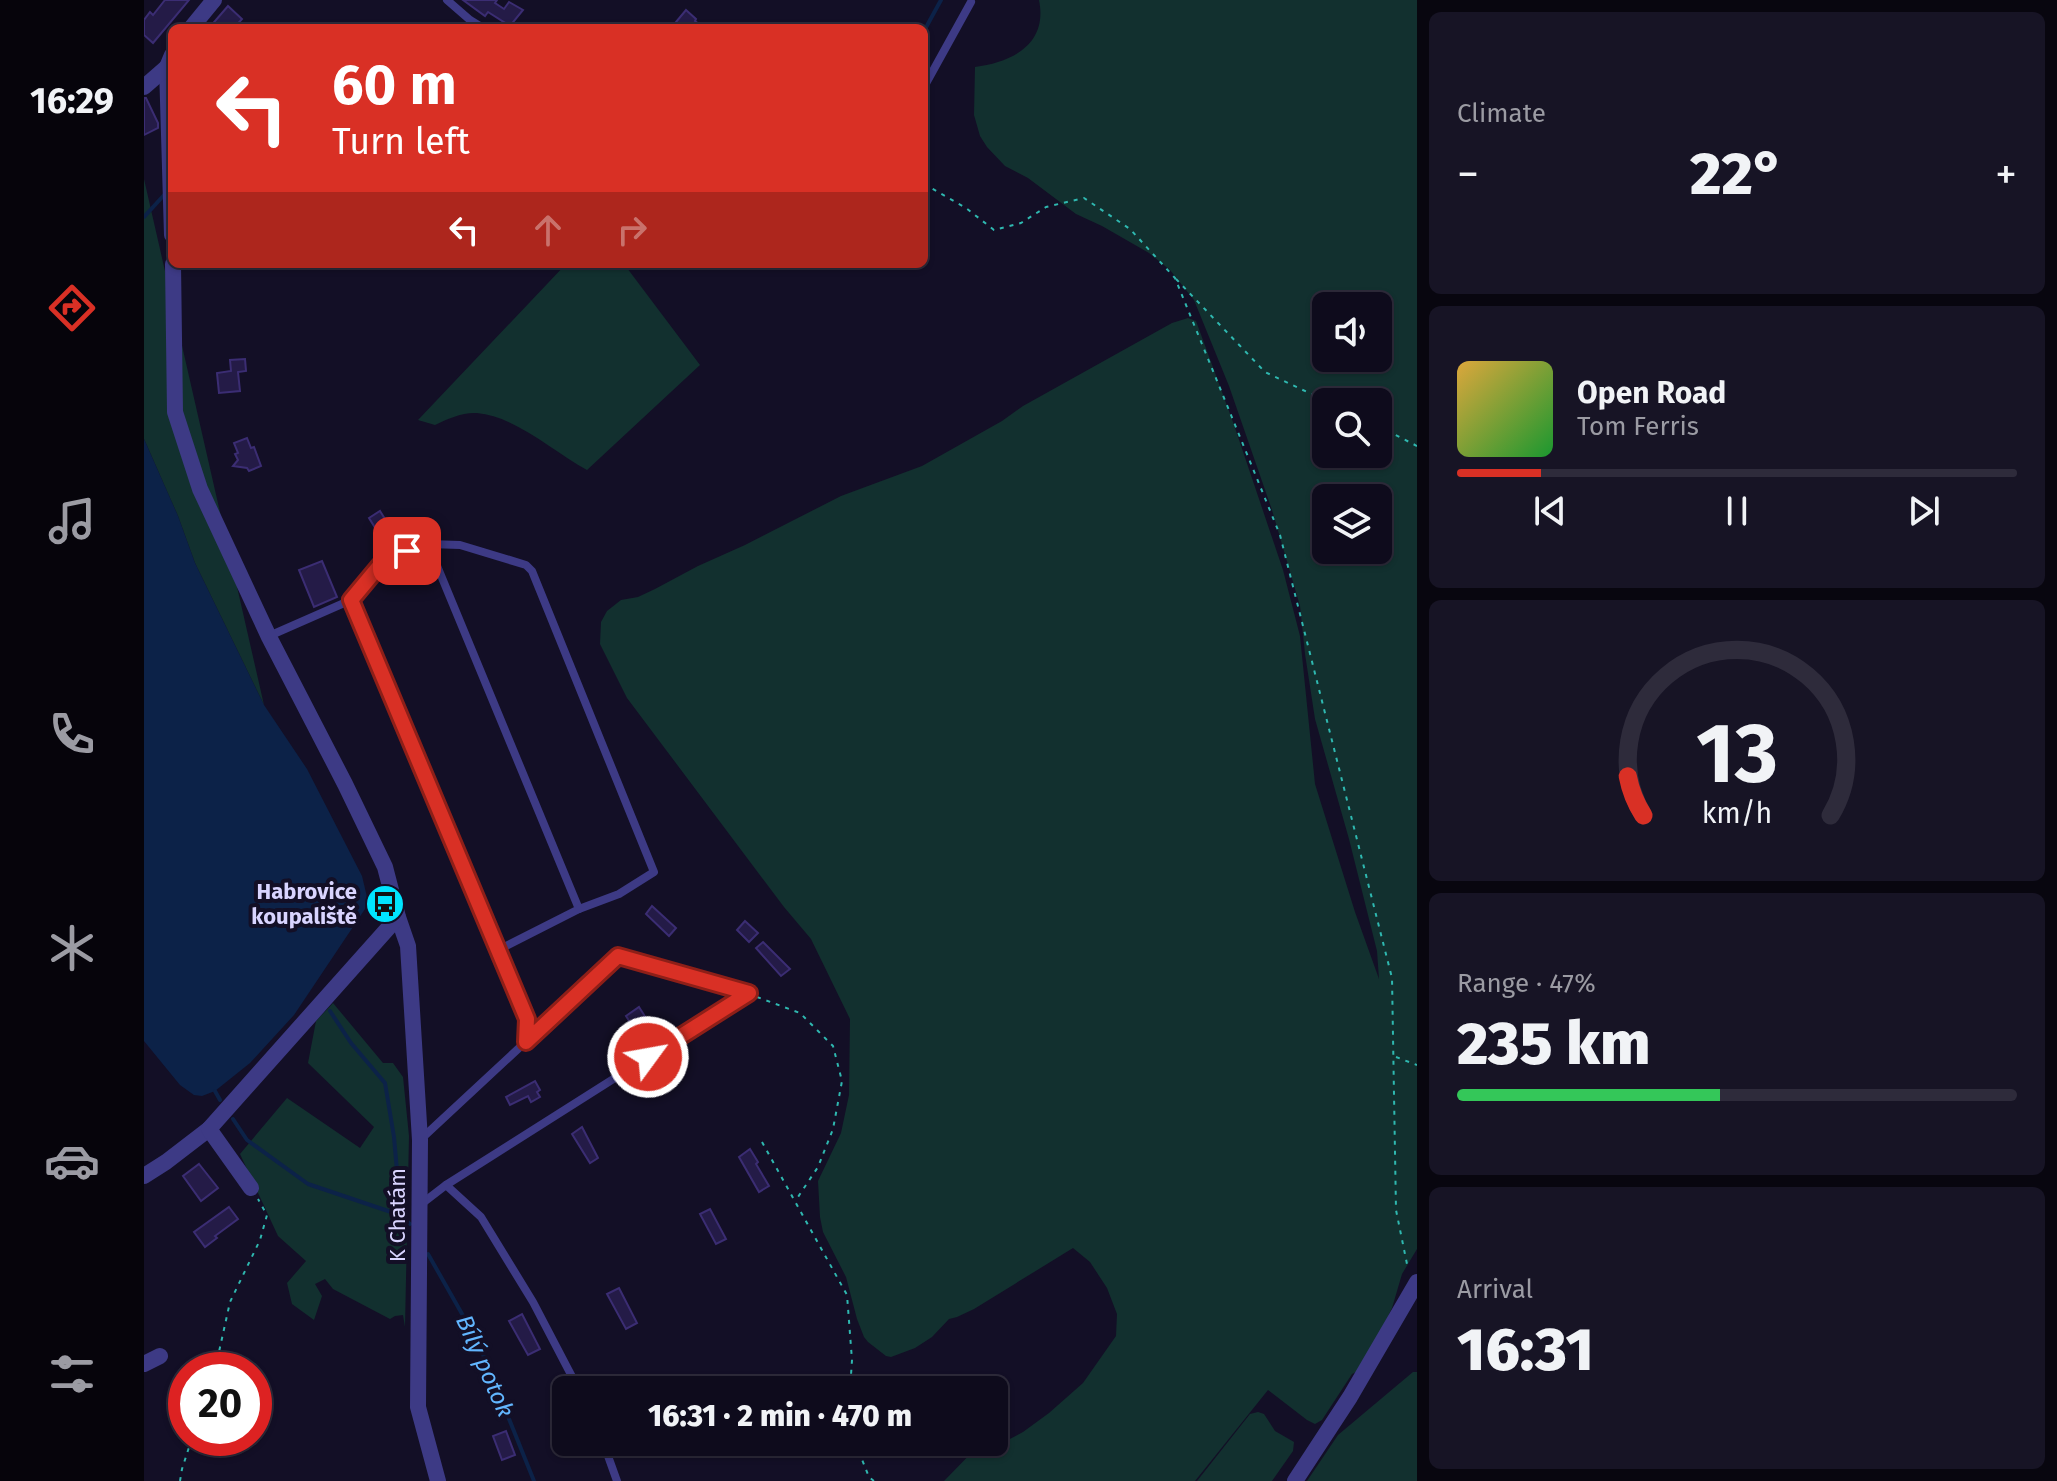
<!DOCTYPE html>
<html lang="en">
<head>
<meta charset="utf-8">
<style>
  body { margin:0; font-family:"Fira Sans",sans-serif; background:#171425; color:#f1f3f6; height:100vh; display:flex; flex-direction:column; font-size:30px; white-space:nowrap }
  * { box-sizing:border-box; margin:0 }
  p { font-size:26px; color:#9b9ba3 }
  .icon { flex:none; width:44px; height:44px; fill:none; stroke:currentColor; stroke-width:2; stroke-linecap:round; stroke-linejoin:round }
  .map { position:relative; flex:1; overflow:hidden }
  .details { display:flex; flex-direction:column; gap:12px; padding:12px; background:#08060f; width:640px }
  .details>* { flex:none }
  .guide { position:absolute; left:24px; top:24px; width:760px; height:244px; border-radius:12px; box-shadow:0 2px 6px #0004,0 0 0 2px #2e2b3b; background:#d93025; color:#fff; overflow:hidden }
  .fabs { position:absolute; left:1168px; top:292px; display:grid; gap:16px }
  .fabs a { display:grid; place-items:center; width:80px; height:80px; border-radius:12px; background:#0e0b1c; box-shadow:0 2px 6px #0004,0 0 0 2px #2e2b3b; font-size:40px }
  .speed { position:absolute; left:24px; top:1352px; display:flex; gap:16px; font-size:40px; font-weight:700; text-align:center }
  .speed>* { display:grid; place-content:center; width:104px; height:104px; border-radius:50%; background:#0e0b1c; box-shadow:0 2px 6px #0004,0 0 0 2px #2e2b3b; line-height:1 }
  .speed .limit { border:12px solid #d22; background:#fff; color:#111 }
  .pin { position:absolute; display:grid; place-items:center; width:68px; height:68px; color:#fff; margin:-34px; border-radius:16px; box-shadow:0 4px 12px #0006 }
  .me { position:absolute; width:88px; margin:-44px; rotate:58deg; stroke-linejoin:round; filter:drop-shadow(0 0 6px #0008) }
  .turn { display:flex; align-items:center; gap:28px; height:168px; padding:0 32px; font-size:36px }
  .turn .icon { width:104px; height:104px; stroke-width:2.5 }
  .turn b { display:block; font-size:56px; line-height:68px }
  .lanes { display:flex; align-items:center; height:76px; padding:0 32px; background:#0003; justify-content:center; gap:40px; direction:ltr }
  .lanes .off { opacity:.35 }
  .big { font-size:60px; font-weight:800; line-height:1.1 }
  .details .tile { flex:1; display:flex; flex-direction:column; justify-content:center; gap:12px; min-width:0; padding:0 28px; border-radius:12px; background:#171425 }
  .details .dial { align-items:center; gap:0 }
  .dial svg { height:208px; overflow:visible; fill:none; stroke:#2e2b3b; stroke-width:7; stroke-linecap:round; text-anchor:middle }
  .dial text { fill:#f1f3f6; stroke:none }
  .song { display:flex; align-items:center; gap:24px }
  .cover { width:96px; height:96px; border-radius:12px; background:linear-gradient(135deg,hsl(40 70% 55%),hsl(130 70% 35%)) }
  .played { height:8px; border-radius:4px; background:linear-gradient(90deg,#d93025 15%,#2e2b3b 15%) }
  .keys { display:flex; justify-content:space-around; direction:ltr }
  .heat { display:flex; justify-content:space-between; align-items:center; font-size:44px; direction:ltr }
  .charge { height:12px; border-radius:6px; background:linear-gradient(90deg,#34c759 47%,#2e2b3b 0) }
  .trip { position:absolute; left:408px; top:1376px; width:456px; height:80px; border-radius:12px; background:#0e0b1c; box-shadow:0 2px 6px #0004,0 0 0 2px #2e2b3b; font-weight:800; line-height:80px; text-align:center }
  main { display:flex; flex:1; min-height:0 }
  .menu { display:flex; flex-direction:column; width:144px; justify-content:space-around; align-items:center; background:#06040b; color:#9b9ba3 }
  .menu .icon { width:56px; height:56px }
  .menu .on { color:#d93025 }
  .menu b { font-size:36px; color:#f1f3f6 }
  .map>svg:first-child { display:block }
  .green { fill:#12302f; fill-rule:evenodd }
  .water { fill:#0c2248 }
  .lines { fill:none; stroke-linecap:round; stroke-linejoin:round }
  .stream { stroke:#0c2248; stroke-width:4 }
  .building { fill:#241b47; stroke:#3b2d73; stroke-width:2 }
  .path { stroke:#2fb8b0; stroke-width:2; stroke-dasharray:4 6; stroke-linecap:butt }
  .lane { stroke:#3d3a85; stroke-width:8 }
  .street { stroke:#3d3a85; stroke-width:16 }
  .route-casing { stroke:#8d1f18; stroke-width:20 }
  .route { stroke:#d93025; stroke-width:14 }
  .labels { text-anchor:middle; stroke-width:8; stroke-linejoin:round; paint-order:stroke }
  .poi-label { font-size:22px; font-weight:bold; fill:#d9d4ff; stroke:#130f26; text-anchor:end }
  .street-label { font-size:22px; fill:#d9d4ff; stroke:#130f26 }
  .water-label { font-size:24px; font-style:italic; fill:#62b6ff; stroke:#130f26 }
</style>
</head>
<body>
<main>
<nav class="menu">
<b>16:29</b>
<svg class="icon on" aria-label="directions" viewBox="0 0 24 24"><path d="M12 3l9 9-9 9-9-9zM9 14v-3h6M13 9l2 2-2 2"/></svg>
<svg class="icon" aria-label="music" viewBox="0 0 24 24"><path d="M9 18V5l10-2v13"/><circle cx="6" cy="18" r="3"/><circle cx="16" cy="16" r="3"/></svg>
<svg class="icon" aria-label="phone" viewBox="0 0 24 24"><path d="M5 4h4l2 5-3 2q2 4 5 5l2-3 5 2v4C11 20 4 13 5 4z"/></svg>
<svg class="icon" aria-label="climate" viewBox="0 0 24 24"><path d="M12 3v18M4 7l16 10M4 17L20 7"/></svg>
<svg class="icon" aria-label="car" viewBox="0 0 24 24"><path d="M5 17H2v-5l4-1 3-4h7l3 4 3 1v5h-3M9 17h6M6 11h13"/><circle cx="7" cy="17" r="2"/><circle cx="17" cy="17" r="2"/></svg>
<svg class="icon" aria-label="filters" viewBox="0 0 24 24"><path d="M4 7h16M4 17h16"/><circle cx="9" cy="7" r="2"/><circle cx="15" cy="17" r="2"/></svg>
</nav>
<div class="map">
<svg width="1273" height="1481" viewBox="0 0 1273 1481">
  <rect width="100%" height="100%" fill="#130f26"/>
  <g class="green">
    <path d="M895 0H1273V1249L1258 1274 1248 1308 1224 1357 1214 1371 1208 1374 1178 1420 1171 1424 1163 1420 1124 1390 1051 1481H800L838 1442H850V1439L862 1441 879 1432 905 1413 939 1383 972 1336 973 1314 963 1288 946 1262 929 1248 830 1309 813 1317 805 1319 788 1337 771 1348 747 1357 742 1356 724 1342 720 1337 713 1319 702 1277 679 1232 676 1217 674 1181 697 1133 705 1095 706 1019 667 939 640 907 483 698 456 644 457 622 463 611 477 600 494 597 511 589 554 566 601 545 697 496 778 466 858 421 879 406 1028 323 1044 318 1052 321 1089 422 1139 570 1156 636 1171 784 1211 912 1235 979 1233 951 1205 839 1171 719 1161 654 1156 606 1128 510 1085 386 1050 300 1026 270 1005 253 958 226 932 214 884 178 861 166 843 147 836 136 830 115 831 67C869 62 904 44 895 0ZM1182 306H1234V358H1182ZM1182 402H1234V454H1182ZM1182 498H1234V550H1182Z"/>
    <polygon points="0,179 120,705 51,563 34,516 0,439"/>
    <path d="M422 264H480L556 365 443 470C410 452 371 416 333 413 319 412 303 419 291 425L274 420Z"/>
    <polygon points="189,1003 239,1063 249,1063 259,1077 265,1136 261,1327 259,1315 251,1316 246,1319 189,1289 181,1279 171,1284 178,1296 170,1320 148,1304 143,1283 162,1261 134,1236 96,1154 143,1098 216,1148 230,1127 164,1063 172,1021"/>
    <polygon points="1269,1372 1273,1372 1273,1481 1163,1481 1194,1435"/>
    <polygon points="1114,1412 1120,1414 1131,1431 1150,1442 1149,1451 1128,1481 1053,1481 1106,1414"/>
  </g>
  <polygon class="water" points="0,439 34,516 51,563 120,705 163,769 218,876 223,897 221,909 150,1015 106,1063 71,1091 58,1096 50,1095 36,1085 0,1041"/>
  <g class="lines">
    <g class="stream">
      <polyline points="780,31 797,0"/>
      <polyline points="0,217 21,194"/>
      <polyline points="186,1011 207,1043 241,1083 250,1137 257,1216 266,1224"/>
      <polyline points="71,1091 76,1100"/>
      <polyline points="89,1119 103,1140 164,1184 256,1215"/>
      <polyline points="284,1254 334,1342 390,1481"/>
    </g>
  </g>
  <g class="building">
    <polygon points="21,0 45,0 9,43 0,35 0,20 6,12 9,15"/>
    <polygon points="319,0 353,0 351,3 360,9 365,2 379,10 366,26 344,12 341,16"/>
    <polygon points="84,6 98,19 90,28 65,28"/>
    <polygon points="542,10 552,19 551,21 560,28 527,28"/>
    <polygon points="0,98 2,98 14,123 14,128 0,135"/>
    <polygon points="101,359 102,371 94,372 96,391 75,393 73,373 87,371 86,360"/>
    <polygon points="103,438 107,448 110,447 117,466 105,471 103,468 89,466 94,460 91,454 94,453 90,443"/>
    <polygon points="236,511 246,527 235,534 225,518"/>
    <polygon points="178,561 193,597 170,607 155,570"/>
    <polygon points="508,906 532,928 525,936 502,914"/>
    <polygon points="601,921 614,933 605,942 593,930"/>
    <polygon points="619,942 646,969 637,976 612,948"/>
    <polygon points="495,1007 502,1018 489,1027 482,1016"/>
    <polygon points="391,1081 396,1090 393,1092 396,1097 387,1102 384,1096 366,1105 362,1097"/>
    <polygon points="438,1127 454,1158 446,1163 428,1134"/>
    <polygon points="606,1149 614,1162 612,1164 625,1186 615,1192 595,1157"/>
    <polygon points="55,1164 74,1188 57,1201 39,1176"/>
    <polygon points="85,1207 94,1219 71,1236 73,1238 61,1247 50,1232"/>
    <polygon points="566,1209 582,1239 572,1244 556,1214"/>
    <polygon points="475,1288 493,1323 482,1329 463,1294"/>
    <polygon points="378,1314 396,1349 384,1355 365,1321"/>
    <polygon points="362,1431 371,1455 358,1460 349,1436"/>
  </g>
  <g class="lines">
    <g class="path">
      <polyline points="780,184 822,208 850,230 877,223 902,207 940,198 986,229 1031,278 1136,535 1248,978 1252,1210 1264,1269"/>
      <polyline points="1032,279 1121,372 1184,402"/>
      <polyline points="1234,426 1273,446"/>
      <polyline points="613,997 656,1013 689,1046 698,1081 689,1129 674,1167 652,1200"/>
      <polyline points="1252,1057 1273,1065"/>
      <polyline points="618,1142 703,1295 708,1360 706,1390"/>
      <polyline points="71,1370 86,1302 116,1240 123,1215 114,1199"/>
      <polyline points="711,1442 725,1477 730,1481"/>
      <polyline points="36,1481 38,1469 48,1438"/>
    </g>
    <g class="lane">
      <polyline points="303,0 326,20 339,28"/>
      <polyline points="780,87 827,2"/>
      <polyline points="284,544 435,909"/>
      <polyline points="207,600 354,950"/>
      <polyline points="125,636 207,600 242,558 284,544 316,545 382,565 388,571 510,872 475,894 435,909 354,950 383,1019 382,1042"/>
      <polyline points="276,1140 474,956 605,993"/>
      <polyline points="302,1185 337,1217 389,1302 435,1390"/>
      <polyline points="276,1205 302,1185 605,993"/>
      <polyline points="459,1442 473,1481"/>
    </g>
    <g class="street">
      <polyline points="47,28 70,0"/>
      <polyline points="28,55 23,67 28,235"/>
      <polyline points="0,87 23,67"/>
      <polyline points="29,264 31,412 56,489 125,637 201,784 241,867 254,917 264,946 276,1140 274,1407 294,1481"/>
      <polyline points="0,1176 22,1162 65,1129"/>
      <polyline points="107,1188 65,1129 254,917"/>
      <polyline points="0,1364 16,1356"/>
      <polyline points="1151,1481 1206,1397 1273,1282"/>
    </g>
  </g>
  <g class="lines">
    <g class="route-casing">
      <polyline id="route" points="263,551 242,558 207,600 383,1019 382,1042 474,956 605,993 504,1057"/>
    </g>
    <use href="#route" class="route"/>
  </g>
  <defs>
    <g id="bus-disc" transform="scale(2)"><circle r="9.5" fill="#00e5ff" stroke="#130f26"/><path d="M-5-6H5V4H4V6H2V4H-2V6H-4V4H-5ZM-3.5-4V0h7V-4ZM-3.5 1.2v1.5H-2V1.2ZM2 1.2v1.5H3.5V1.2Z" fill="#111"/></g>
  </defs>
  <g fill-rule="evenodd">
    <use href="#bus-disc" x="241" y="904"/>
  </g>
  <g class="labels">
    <g class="poi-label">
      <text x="213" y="899">Habrovice<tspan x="213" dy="25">koupaliště</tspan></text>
    </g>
    <g class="street-label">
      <text transform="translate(253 1215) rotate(-90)" y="8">K Chatám</text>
    </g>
    <g class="water-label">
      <text transform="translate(341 1366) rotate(66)" y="8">Bílý potok</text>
    </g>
  </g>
</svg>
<div class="fabs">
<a><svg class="icon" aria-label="sound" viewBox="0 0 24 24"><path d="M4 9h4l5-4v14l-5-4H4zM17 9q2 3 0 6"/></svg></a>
<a><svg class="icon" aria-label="search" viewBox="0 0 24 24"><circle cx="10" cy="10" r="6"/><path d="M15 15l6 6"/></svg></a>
<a><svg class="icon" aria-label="layers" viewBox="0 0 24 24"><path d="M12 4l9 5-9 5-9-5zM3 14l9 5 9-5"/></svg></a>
</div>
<div class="speed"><div class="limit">20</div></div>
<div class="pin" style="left:263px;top:551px;background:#d93025"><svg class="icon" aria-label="arrive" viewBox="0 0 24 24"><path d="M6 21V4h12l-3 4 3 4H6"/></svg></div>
<svg class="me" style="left:504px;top:1057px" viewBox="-20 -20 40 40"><circle r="17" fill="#d93025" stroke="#fff" stroke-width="3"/><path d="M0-11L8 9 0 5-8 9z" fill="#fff"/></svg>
<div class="trip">16:31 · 2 min · 470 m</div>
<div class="guide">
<div class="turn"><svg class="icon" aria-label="left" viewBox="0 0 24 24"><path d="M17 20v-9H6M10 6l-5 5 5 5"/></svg><div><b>60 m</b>Turn left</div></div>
<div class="lanes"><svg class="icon" aria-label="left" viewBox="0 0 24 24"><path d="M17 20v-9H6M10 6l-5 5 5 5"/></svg><svg class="icon off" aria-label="ahead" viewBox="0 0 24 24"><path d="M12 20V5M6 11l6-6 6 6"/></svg><svg class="icon off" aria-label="right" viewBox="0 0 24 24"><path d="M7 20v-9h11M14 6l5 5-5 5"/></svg></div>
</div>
</div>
<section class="details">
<div class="tile"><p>Climate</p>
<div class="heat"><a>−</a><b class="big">22°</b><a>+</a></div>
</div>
<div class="tile">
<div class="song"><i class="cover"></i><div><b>Open Road</b><p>Tom Ferris</p></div></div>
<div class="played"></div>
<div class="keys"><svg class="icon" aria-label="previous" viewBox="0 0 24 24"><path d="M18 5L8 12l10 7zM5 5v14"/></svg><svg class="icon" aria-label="pause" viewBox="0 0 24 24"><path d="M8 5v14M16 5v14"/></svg><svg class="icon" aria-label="next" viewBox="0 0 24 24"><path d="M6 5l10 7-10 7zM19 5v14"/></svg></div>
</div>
<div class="tile dial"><svg viewBox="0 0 100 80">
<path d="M14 69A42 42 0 1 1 86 69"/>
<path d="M14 69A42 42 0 0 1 8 54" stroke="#d93025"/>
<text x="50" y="56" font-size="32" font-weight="700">13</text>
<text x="50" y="72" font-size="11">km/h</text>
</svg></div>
<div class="tile"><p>Range · 47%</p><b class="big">235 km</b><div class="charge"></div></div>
<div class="tile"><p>Arrival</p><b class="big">16:31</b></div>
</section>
</main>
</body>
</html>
